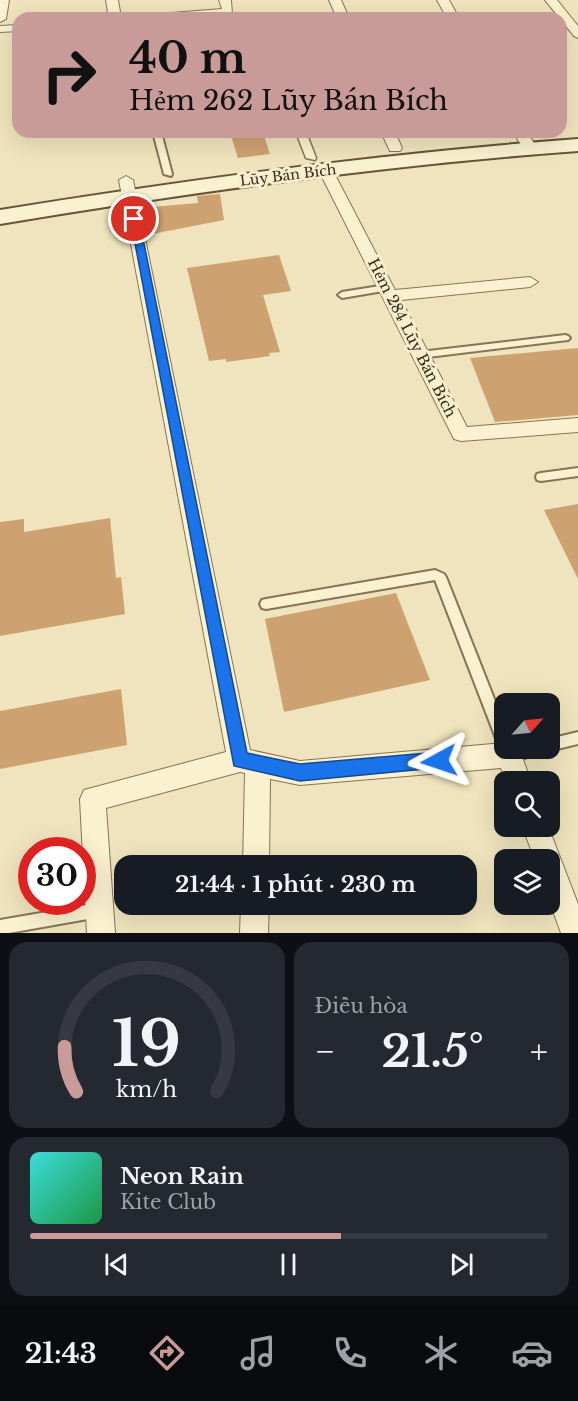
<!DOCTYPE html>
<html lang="vi">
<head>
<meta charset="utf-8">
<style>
  body { margin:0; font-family:"Libre Baskerville",serif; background:#242831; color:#f1f3f6; height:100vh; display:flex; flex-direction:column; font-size:22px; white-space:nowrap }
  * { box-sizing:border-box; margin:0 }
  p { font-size:20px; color:#9ea1a6 }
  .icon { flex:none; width:33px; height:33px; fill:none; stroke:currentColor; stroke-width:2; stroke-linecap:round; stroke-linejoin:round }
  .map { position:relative; height:933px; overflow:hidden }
  .panel { display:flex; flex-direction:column; gap:9px; padding:9px; background:#0d0f14; flex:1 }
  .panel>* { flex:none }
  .banner { position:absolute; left:12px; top:12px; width:555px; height:126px; border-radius:18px; box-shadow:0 6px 24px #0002; background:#c89a98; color:#111; overflow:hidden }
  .needle { width:39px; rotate:63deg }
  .tools { position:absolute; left:494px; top:693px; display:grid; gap:12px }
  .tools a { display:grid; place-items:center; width:66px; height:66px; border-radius:12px; background:#171b24; box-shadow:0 6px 24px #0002; font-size:30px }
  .speed { position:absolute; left:18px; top:837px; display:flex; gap:12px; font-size:30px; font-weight:700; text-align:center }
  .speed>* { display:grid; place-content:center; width:78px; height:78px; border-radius:50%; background:#171b24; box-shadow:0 6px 24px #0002; line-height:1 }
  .speed .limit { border:9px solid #d22; background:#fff; color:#111 }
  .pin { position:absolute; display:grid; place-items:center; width:51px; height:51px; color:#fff; margin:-26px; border:3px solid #fff; border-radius:50%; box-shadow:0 2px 6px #0007 }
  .me { position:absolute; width:66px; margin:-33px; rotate:265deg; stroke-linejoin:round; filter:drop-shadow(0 0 4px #0008) }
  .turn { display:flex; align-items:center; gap:21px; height:126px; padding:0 18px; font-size:27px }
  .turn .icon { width:78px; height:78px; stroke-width:2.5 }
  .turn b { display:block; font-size:42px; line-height:51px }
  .big { font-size:45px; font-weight:700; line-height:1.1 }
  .panel .tile { flex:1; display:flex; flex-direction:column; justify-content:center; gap:9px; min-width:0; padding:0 21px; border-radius:18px; background:#242831 }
  .panel .dial { align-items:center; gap:0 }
  .dial svg { height:156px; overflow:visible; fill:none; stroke:#363941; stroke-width:7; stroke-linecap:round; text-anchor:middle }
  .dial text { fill:#f1f3f6; stroke:none }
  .song { display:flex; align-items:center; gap:18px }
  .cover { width:72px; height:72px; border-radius:9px; background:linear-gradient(135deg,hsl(180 70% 55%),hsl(140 70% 35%)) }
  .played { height:6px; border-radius:3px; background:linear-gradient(90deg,#c89a98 60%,#363941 60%) }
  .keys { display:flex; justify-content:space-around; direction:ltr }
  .heat { display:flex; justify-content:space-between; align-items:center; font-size:33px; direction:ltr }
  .panel .tiles { flex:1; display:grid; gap:9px; grid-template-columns:1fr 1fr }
  .tile:last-child { grid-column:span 2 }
  .trip { position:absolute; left:114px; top:855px; width:363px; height:60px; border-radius:18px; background:#171b24; box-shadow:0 6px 24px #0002; font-weight:700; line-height:60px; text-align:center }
  .menu { display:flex; height:96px; justify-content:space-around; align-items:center; background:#090b0e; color:#9ea1a6 }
  .menu .icon { width:42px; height:42px }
  .menu .active { color:#c89a98 }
  .menu b { font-size:27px; color:#f1f3f6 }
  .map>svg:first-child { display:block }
  .building { fill:#cea171 }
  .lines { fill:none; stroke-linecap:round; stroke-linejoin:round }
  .service-casing { stroke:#877456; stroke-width:4 }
  .pedestrian-casing { stroke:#877456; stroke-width:3 }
  .minor-casing { stroke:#877456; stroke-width:2 }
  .secondary-casing { stroke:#685539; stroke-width:4 }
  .service { fill:#faf1d0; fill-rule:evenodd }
  .pedestrian { fill:#faf1d0; fill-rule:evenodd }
  .minor { fill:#faf1d0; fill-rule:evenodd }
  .secondary { fill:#faf1d0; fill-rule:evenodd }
  .route { fill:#1a73e8; stroke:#114b97; stroke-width:1.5 }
  .labels { text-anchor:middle; stroke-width:6; stroke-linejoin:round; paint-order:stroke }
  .far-street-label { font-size:14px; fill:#352a1b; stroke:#f6eecc }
  .street-label { font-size:15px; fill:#352a1b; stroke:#f6eecc }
</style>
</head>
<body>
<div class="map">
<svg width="578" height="933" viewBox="0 0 578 933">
  <rect width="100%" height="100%" fill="#efe4bd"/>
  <g class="building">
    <polygon points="263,133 270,154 238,158 231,136"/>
    <polygon points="220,194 224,220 147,235 141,208 198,203 197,196"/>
    <polygon points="279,255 291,291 263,295 280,352 269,353 270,356 226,362 226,359 209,361 187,268"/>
    <polygon points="578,348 578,415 495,422 470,358"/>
    <polygon points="578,504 578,579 544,510"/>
    <polygon points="110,518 116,578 121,577 125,614 0,636 0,522 24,519 24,532"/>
    <polygon points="396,593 430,680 284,712 265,619"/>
    <polygon points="121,689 127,745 0,769 0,711"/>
  </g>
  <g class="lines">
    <g class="service-casing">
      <g id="service">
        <polygon points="153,132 161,132 172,174 171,176 164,174"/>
        <polygon points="386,285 390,288 389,290 342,298 338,295 342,292"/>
        <polygon points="565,335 568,336 570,338 568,340 420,358 415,355 420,352"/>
        <polygon points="578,468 578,476 541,481 537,480 536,477 537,474 541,473"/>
        <polygon points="435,570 444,574 446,577 504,724 504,747 499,745 497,741 435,580 266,609 262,608 260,604 262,600 266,599"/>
        <polygon points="578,732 578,744 549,751 544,749 549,748 549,739"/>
        <path d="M541 748 540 753C530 756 514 763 504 760L502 755 504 750 509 748Z"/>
        <polygon points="99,903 104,905 106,910 104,915 99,917 9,933 0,933 0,920"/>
      </g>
    </g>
    <g class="pedestrian-casing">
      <polygon id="pedestrian" points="296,132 306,132 316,158 315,160 306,158"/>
    </g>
    <g class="minor-casing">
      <g id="minor">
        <polygon points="0,0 9,0 6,19 0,22"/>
        <polygon points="106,0 118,0 121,18 109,18"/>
        <polygon points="219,0 231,0 232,14 140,18 146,15 222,9"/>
        <polygon points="329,0 341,0 349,18 337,18"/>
        <polygon points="437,0 449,0 459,18 447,18"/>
        <polygon points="545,0 557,0 578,26 578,38 574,36"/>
        <polygon points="18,25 18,31 0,32 0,26"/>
        <polygon points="381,132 395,132 402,148 400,151 390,151"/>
        <polygon points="513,132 527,132 537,148 535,151 525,151"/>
        <polygon points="325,165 332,169 395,290 530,277 538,282 530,287 401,300 467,427 578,418 578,432 461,441 454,439 318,169"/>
        <polygon points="126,176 133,180 250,750 300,761 504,743 504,748 519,748 531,782 506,782 501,768 300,785 270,779 269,866 243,866 245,773 240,772 106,808 115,933 87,933 80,799 84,790 226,752 119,180"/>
        <polygon points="522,826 548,826 578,904 578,933 561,933 549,900 549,860 535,860"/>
        <polygon points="241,904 269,904 268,933 240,933"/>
      </g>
    </g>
    <g class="secondary-casing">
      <path id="secondary" d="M578 139V151C384 165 192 192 0 224V210C192 179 384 153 578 139Z"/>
    </g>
    <use href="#service" class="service"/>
    <use href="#pedestrian" class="pedestrian"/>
    <use href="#minor" class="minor"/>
    <use href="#secondary" class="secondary"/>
  </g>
  <polygon class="route" points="130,217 139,219 247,753 300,764 439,752 445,755 448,761 445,767 300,781 234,766"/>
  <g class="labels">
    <g class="far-street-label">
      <text transform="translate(288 175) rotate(-7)" y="5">Lũy Bán Bích</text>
    </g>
    <g class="street-label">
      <text transform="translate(412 338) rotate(63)" y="5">Hẻm 284 Lũy Bán Bích</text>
    </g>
  </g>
</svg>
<div class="tools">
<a><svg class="needle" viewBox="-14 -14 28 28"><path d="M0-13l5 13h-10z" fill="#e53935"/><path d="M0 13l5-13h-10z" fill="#9ea1a6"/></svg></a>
<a><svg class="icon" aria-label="search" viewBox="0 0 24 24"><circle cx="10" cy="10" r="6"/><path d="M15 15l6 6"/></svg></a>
<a><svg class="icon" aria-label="layers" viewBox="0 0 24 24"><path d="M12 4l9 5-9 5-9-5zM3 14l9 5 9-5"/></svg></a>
</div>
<div class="speed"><div class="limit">30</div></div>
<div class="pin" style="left:134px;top:219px;background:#d93025"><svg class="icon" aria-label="arrive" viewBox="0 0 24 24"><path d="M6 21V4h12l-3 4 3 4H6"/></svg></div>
<svg class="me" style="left:439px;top:761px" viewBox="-20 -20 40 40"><path d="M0-17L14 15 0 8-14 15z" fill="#1a73e8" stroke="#fff" stroke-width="4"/></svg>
<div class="trip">21:44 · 1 phút · 230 m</div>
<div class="banner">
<div class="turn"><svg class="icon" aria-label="right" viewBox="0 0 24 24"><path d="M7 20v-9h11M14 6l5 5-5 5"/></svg><div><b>40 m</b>Hẻm 262 Lũy Bán Bích</div></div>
</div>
</div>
<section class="panel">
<div class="tiles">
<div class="tile dial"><svg viewBox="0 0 100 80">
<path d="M14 69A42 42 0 1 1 86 69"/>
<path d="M14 69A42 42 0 0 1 8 46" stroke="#c89a98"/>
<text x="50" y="56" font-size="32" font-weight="700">19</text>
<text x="50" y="72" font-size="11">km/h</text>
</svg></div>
<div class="tile"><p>Điều hòa</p>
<div class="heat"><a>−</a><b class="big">21.5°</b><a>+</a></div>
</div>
<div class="tile">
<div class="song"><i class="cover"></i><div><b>Neon Rain</b><p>Kite Club</p></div></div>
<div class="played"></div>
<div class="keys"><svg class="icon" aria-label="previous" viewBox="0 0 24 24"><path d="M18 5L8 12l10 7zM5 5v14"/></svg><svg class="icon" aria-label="pause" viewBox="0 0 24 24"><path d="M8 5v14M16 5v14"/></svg><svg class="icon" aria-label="next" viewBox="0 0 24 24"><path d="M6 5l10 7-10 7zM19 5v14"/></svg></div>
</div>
</div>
</section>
<nav class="menu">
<b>21:43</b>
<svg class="icon active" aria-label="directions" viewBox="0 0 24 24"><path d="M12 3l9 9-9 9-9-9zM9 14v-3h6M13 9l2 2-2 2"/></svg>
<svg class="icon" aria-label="music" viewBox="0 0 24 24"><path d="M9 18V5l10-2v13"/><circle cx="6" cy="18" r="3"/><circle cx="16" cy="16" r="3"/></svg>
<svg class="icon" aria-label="phone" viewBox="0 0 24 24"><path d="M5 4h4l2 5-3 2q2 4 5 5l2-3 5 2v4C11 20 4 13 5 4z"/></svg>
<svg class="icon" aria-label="climate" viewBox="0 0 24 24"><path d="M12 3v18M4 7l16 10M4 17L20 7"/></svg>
<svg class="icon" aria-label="car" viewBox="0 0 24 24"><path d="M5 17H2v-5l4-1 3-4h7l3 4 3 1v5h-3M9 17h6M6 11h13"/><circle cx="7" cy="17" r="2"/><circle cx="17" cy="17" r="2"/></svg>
</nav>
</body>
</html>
